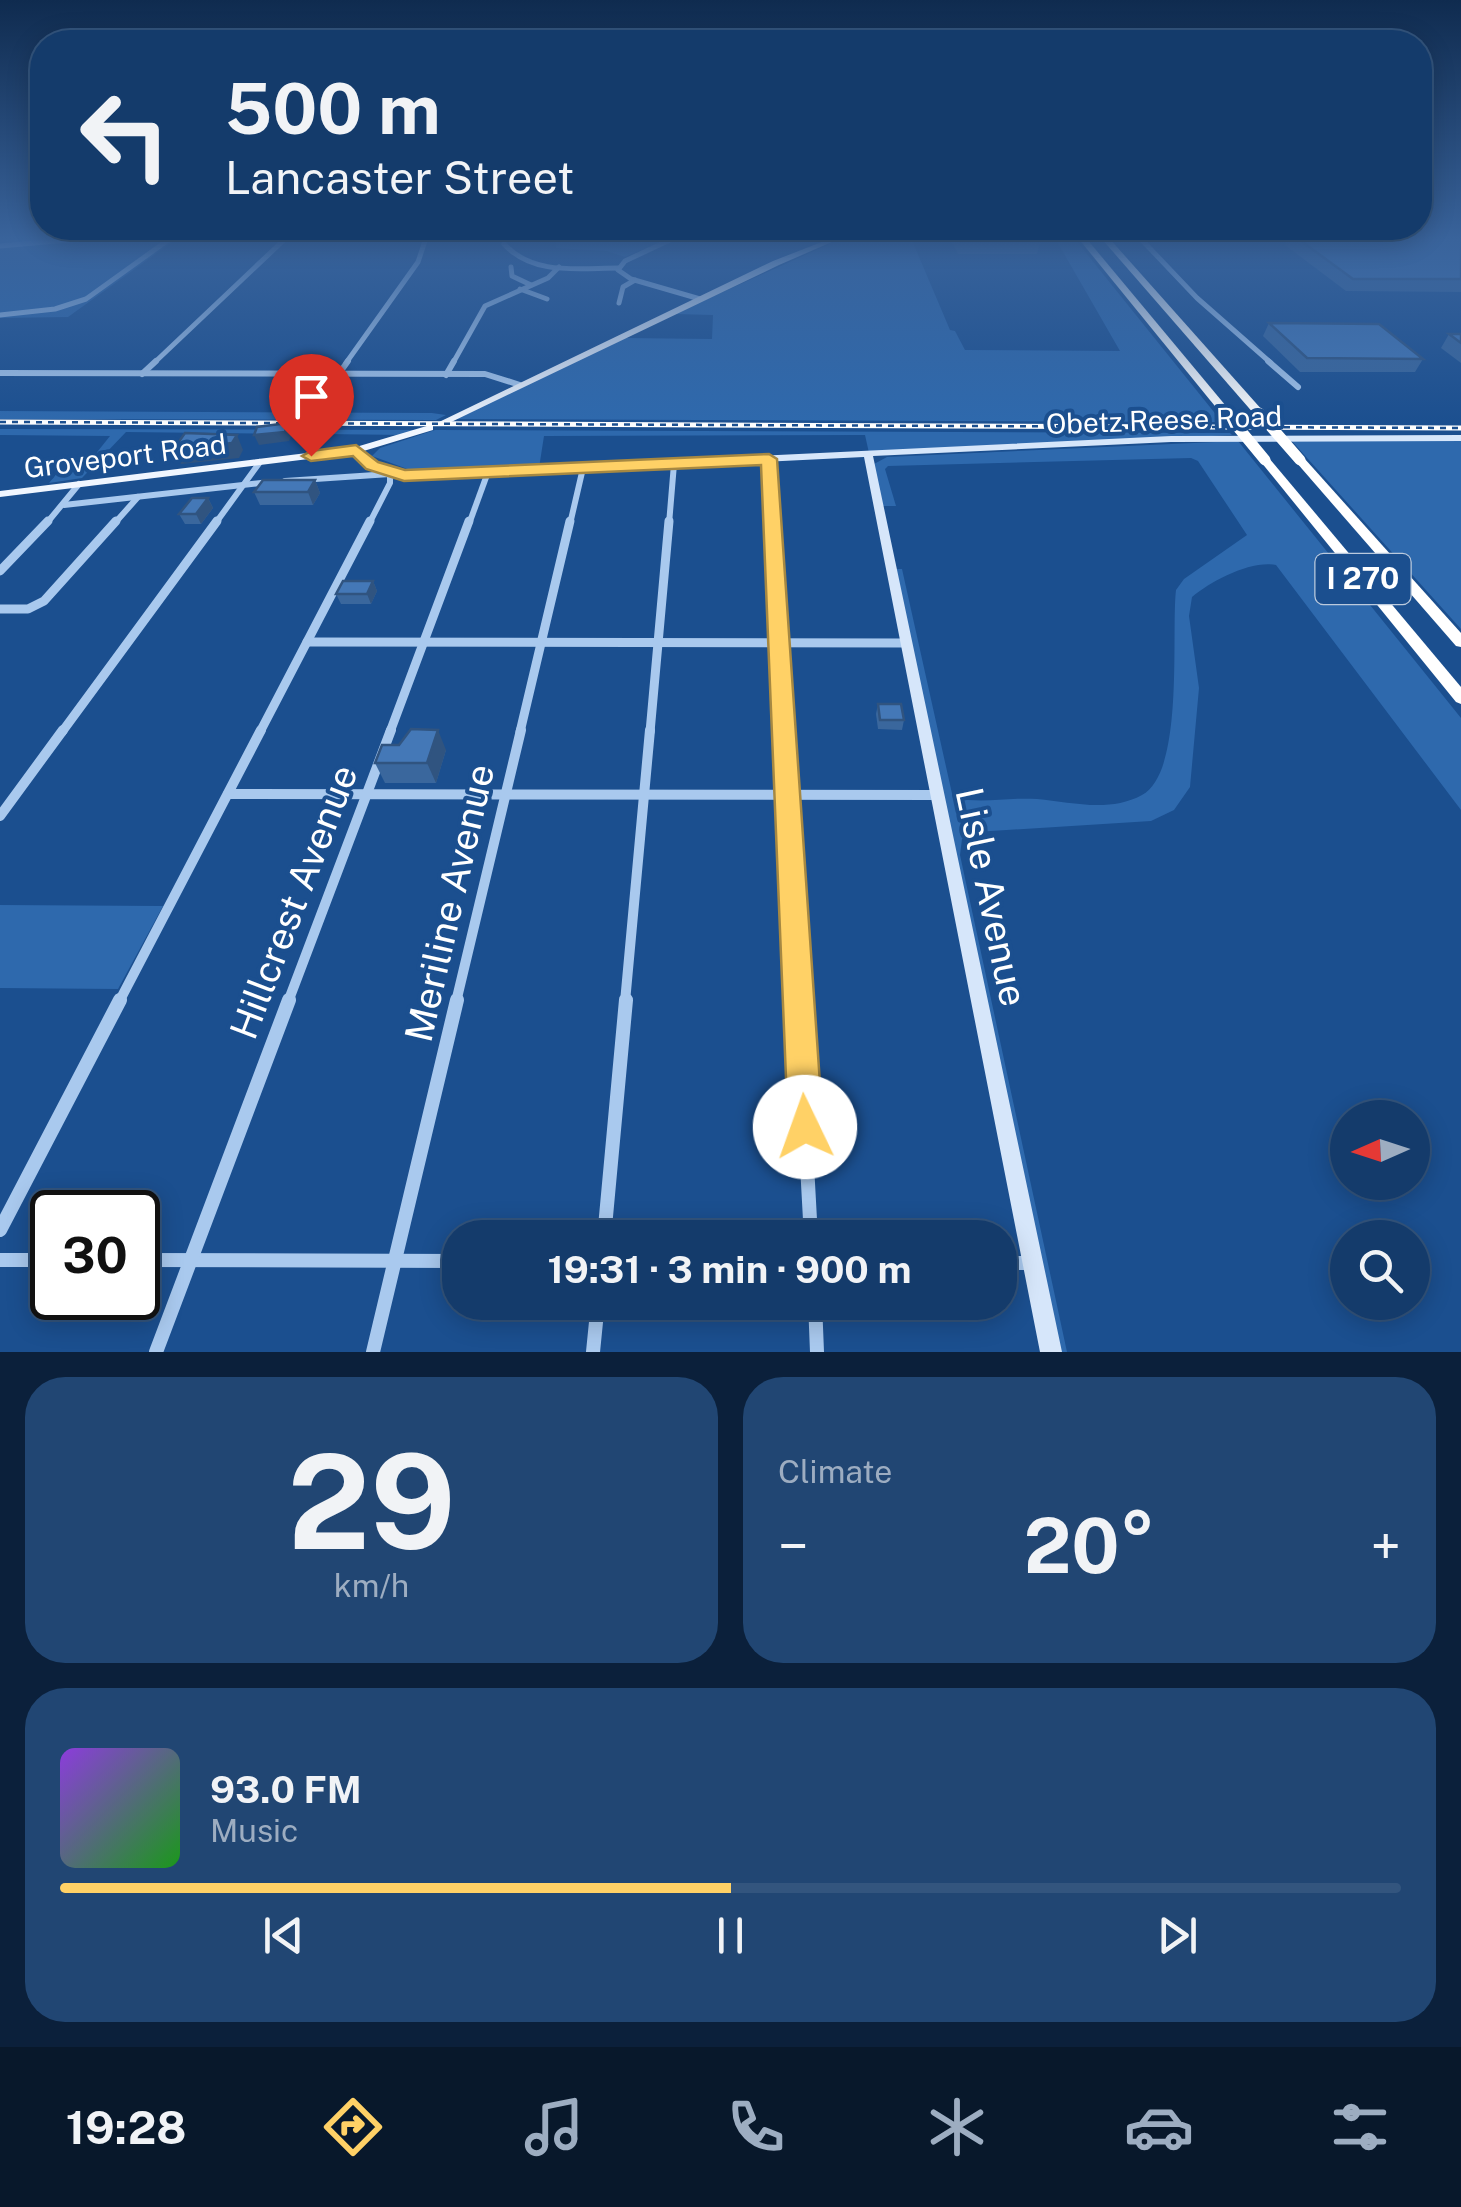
<!DOCTYPE html>
<html lang="en">
<head>
<meta charset="utf-8">
<style>
  body { margin:0; font-family:"Public Sans",sans-serif; background:#214673; color:#f1f3f6; height:100vh; display:flex; flex-direction:column; font-size:38px; white-space:nowrap }
  * { box-sizing:border-box; margin:0 }
  p { font-size:32px; color:#9dadc1 }
  .icon { flex:none; width:55px; height:55px; fill:none; stroke:currentColor; stroke-width:2; stroke-linecap:round; stroke-linejoin:round }
  .map { position:relative; height:1352px; overflow:hidden }
  .drawer { display:flex; flex-direction:column; gap:25px; padding:25px; background:#0b203b; flex:1 }
  .drawer>* { flex:none }
  .banner { position:absolute; left:30px; top:30px; width:1402px; height:210px; border-radius:40px; box-shadow:0 5px 25px #0003,0 0 0 2px #33557e; background:#143b6b; color:#f1f3f6; overflow:hidden }
  .needle { width:65px; rotate:267deg }
  .fabs { position:absolute; left:1330px; top:1100px; display:grid; gap:20px }
  .fabs a { display:grid; place-items:center; width:100px; height:100px; border-radius:50%; background:#143b6b; box-shadow:0 5px 25px #0003,0 0 0 2px #33557e; font-size:50px }
  .speed { position:absolute; left:30px; top:1190px; display:flex; gap:20px; font-size:50px; font-weight:700; text-align:center }
  .speed>* { display:grid; place-content:center; width:130px; height:130px; border-radius:50%; background:#143b6b; box-shadow:0 5px 25px #0003,0 0 0 2px #33557e; line-height:1 }
  .speed .limit { border:5px solid #111; border-radius:15px; background:#fff; color:#111 }
  .pin { position:absolute; display:grid; place-items:center; width:85px; height:85px; color:#fff; margin:-102px -42px; border-radius:50% 50% 50% 0; rotate:-45deg; box-shadow:0 0 10px #0007 }
  .pin .icon { rotate:45deg }
  .me { position:absolute; width:110px; margin:-55px; rotate:357deg; stroke-linejoin:round; filter:drop-shadow(0 0 8px #0008) }
  .turn { display:flex; align-items:center; gap:35px; height:210px; padding:0 30px; font-size:45px }
  .turn .icon { width:130px; height:130px; stroke-width:2.5 }
  .turn b { display:block; font-size:70px; line-height:85px }
  .big { font-size:75px; font-weight:700; line-height:1.1 }
  .drawer .card { flex:1; display:flex; flex-direction:column; justify-content:center; gap:15px; min-width:0; padding:0 35px; border-radius:40px; background:#214673 }
  .drawer .dial { align-items:center; gap:0 }
  .dial b { font-size:130px; line-height:1 }
  .song { display:flex; align-items:center; gap:30px }
  .cover { width:120px; height:120px; border-radius:15px; background:linear-gradient(135deg,hsl(270 70% 55%),hsl(120 70% 35%)) }
  .played { height:10px; border-radius:5px; background:linear-gradient(90deg,#ffd166 50%,#33557e 50%) }
  .keys { display:flex; justify-content:space-around; direction:ltr }
  .heat { display:flex; justify-content:space-between; align-items:center; font-size:55px; direction:ltr }
  .drawer .tiles { flex:1; display:grid; gap:25px; grid-template-columns:1fr 1fr }
  .card:last-child { grid-column:span 2 }
  .trip { position:absolute; left:442px; top:1220px; width:575px; height:100px; border-radius:40px; background:#143b6b; box-shadow:0 5px 25px #0003,0 0 0 2px #33557e; font-weight:700; line-height:100px; text-align:center }
  .menu { display:flex; height:160px; justify-content:space-around; align-items:center; background:#08182b; color:#9dadc1 }
  .menu .icon { width:70px; height:70px }
  .menu .current { color:#ffd166 }
  .menu b { font-size:45px; color:#f1f3f6 }
  .map>svg:first-child { display:block }
  .green { fill:#2e69ad }
  .lines { fill:none; stroke-linecap:round; stroke-linejoin:round }
  .street-far4 { stroke:#a9c9ee; stroke-width:5 }
  .street-far3 { stroke:#a9c9ee; stroke-width:6 }
  .street-far2 { stroke:#a9c9ee; stroke-width:9 }
  .street-far1 { stroke:#a9c9ee; stroke-width:10 }
  .street { stroke:#a9c9ee; stroke-width:14 }
  .secondary { fill:#d6e6fa; fill-rule:evenodd }
  .primary { fill:#f0f6ff; fill-rule:evenodd }
  .highway { fill:#fff; fill-rule:evenodd }
  .rail-casing { stroke:#fff; stroke-width:5 }
  .rail { stroke:#1b4f8f; stroke-width:2.5; stroke-dasharray:6; stroke-linecap:butt }
  .highway-bridge { stroke:#fff; stroke-width:11 }
  .wall { fill:#3a679d }
  .shaded-wall { fill:#305480 }
  .building { fill:#4478b7; stroke:#305480; stroke-width:2.5 }
  .route { fill:#ffd166; stroke:#a68842; stroke-width:2.5 }
  .labels { text-anchor:middle; stroke-width:8; stroke-linejoin:round; paint-order:stroke }
  .far-street-label { font-size:28px; fill:#fff; stroke:#1b4f8f }
  .shield { fill:#1b4f8f; stroke:#bbcadd; stroke-width:2.5 }
  .shield-label { font-size:30px; font-weight:bold; fill:#fff }
  .near-street-label { font-size:38px; fill:#fff; stroke:#1b4f8f }
</style>
</head>
<body>
<div class="map">
<svg width="1461" height="1352" viewBox="0 0 1461 1352">
  <rect width="100%" height="100%" fill="#1b4f8f"/>
  <g class="green">
    <polygon points="0,238 178,238 68,317 0,318"/>
    <polygon points="556,238 670,238 625,257 607,251 556,248"/>
    <polygon points="843,238 911,238 950,330 955,331 965,350 1120,351 1055,238 1074,238 1222,422 456,419 625,338 712,339 713,315 674,314"/>
    <polygon points="0,411 432,413 446,415 436,420 0,419"/>
    <polygon points="0,429 416,430 407,435 126,432 82,478 49,483 69,459 94,456 110,436 0,435"/>
    <polygon points="435,430 1230,433 1232,435 869,453 865,435 544,436 539,468 413,471 372,456 380,448"/>
    <polygon points="1291,440 1461,440 1461,629 1308,459"/>
    <path d="M1238 441 1461 718V810L1276 565C1251 560 1211 581 1192 597L1189 616 1199 688 1190 787 1174 810 1151 821 975 832 962 839 960 855 1067 1352H1058L895 569H902L953 798C986 804 1006 797 1037 799 1071 802 1109 813 1142 795 1185 772 1171 633 1176 590L1184 579 1247 535 1198 461 1191 458 888 466 885 469 896 506H881L874 464 887 457Z"/>
    <polygon points="0,905 163,906 118,989 0,988"/>
  </g>
  <g class="lines">
    <g class="street-far4">
      <polyline points="674,238 625,261 618,270 631,279 700,299"/>
      <polyline points="1140,238 1197,298 1271,363"/>
      <path d="M504 244C533 276 579 268 618 268"/>
      <polyline points="0,246 90,238"/>
      <polyline points="511,267 512,276 531,285"/>
      <polyline points="520,289 547,299"/>
      <polyline points="619,303 623,287 635,280"/>
      <polyline points="0,315 55,309 86,299 171,238"/>
      <polyline points="154,363 286,238"/>
      <polyline points="346,363 418,262 426,238"/>
      <polyline points="453,363 485,306 548,278 559,267"/>
    </g>
    <g class="street-far3">
      <polyline points="1268,361 1298,387"/>
      <polyline points="0,373 485,374 520,385"/>
      <polyline points="142,374 156,361"/>
      <polyline points="338,375 348,361"/>
      <polyline points="446,375 454,361"/>
      <polyline points="769,459 772,524"/>
      <polyline points="285,481 390,474 390,483 369,524"/>
      <polyline points="64,505 270,482"/>
      <polyline points="46,524 79,484"/>
      <polyline points="114,524 138,497"/>
      <polyline points="215,524 260,462"/>
      <polyline points="469,524 488,472"/>
      <polyline points="570,524 583,468"/>
      <polyline points="669,524 674,464"/>
    </g>
    <g class="street-far2">
      <polyline points="772,521 784,732"/>
      <polyline points="0,571 48,521"/>
      <polyline points="0,609 28,609 44,601 116,521"/>
      <polyline points="307,642 907,643"/>
      <polyline points="62,732 217,521"/>
      <polyline points="260,732 370,521"/>
      <polyline points="390,732 469,521"/>
      <polyline points="520,732 570,521"/>
      <polyline points="650,732 669,521"/>
    </g>
    <g class="street-far1">
      <polyline points="784,730 798,1002"/>
      <polyline points="228,794 937,795"/>
      <polyline points="0,816 63,730"/>
      <polyline points="119,1002 261,730"/>
      <polyline points="288,1002 391,730"/>
      <polyline points="456,1002 521,730"/>
      <polyline points="625,1002 650,730"/>
    </g>
    <g class="street">
      <polyline points="798,1000 811,1238"/>
      <polyline points="0,1230 120,1000"/>
      <polyline points="604,1238 626,1000"/>
      <polyline points="0,1260 52,1260"/>
      <polyline points="138,1260 460,1261"/>
      <polyline points="1000,1263 1030,1263"/>
      <polyline points="815,1302 817,1352"/>
      <polyline points="156,1352 289,1000"/>
      <polyline points="373,1352 457,1000"/>
      <polyline points="593,1352 598,1302"/>
    </g>
    <polygon class="secondary" points="1461,435 1461,441 1171,442 873,456 1062,1352 1040,1352 864,457 404,479 369,467 352,450 357,447 360,448 375,463 405,473 1171,436"/>
    <g class="primary">
      <polygon points="832,238 841,238 779,265 445,425 437,423 773,261"/>
      <polygon points="430,425 433,426 433,430 357,453 0,497 0,491 356,447"/>
    </g>
    <g class="highway">
      <polygon points="1078,238 1086,238 1231,412 1231,416 1223,416"/>
      <polygon points="1101,238 1109,238 1263,411 1263,415 1255,415"/>
      <polygon points="1265,457 1269,458 1461,687 1461,704 1456,702 1261,462 1261,458"/>
      <polygon points="1300,457 1304,458 1461,633 1461,647 1456,646 1296,462 1296,458"/>
    </g>
    <g class="rail-casing">
      <polyline id="rail" points="0,422 1461,428"/>
    </g>
    <use href="#rail" class="rail"/>
    <g class="highway-bridge">
      <polyline points="1259,413 1300,460"/>
      <polyline points="1227,414 1265,460"/>
    </g>
  </g>
  <g class="wall">
    <polygon points="950,238 1037,238 1040,242 1037,254 958,254"/>
    <polygon points="1288,238 1461,238 1461,292 1346,291 1285,245"/>
    <polygon points="1269,323 1423,359 1415,372 1300,372 1263,336"/>
    <polygon points="1449,334 1461,334 1461,363 1441,348"/>
    <polygon points="315,480 320,493 313,505 260,505 254,492"/>
    <polygon points="208,498 213,508 201,524 185,524 179,514"/>
    <polygon points="373,581 377,591 371,604 341,604 336,594"/>
    <polygon points="878,704 904,720 902,730 878,729 876,714"/>
    <polygon points="446,750 436,783 385,783 375,763"/>
  </g>
  <g class="shaded-wall">
    <polygon points="288,423 292,433 289,441 259,445 254,435"/>
    <polygon points="237,435 243,450 239,458 181,464 173,450"/>
    <polygon points="315,480 320,493 313,505 308,492"/>
    <polygon points="208,498 213,508 201,524 196,514"/>
    <polygon points="373,581 377,591 371,604 367,594"/>
    <polygon points="438,730 446,750 436,783 427,763"/>
  </g>
  <g class="building">
    <polygon points="958,238 1037,238 1040,242 960,242"/>
    <polygon points="1297,238 1461,238 1461,279 1353,279"/>
    <polygon points="1269,323 1379,324 1423,359 1307,358"/>
    <polygon points="1449,334 1461,334 1461,343"/>
    <polygon points="288,423 285,432 254,435 257,427"/>
    <polygon points="185,433 237,435 232,443 173,450"/>
    <polygon points="263,480 315,480 308,492 254,492"/>
    <polygon points="192,498 208,498 196,514 179,514"/>
    <polygon points="343,581 373,581 367,594 336,594"/>
    <polygon points="878,704 901,704 904,720 880,720"/>
    <polygon points="411,729 438,730 427,763 375,763 382,745 399,745"/>
  </g>
  <linearGradient id="sky" x2="0" y2="1"><stop stop-color="#0f2b4f"/><stop offset="0.56" stop-color="#39639b"/><stop offset="1" stop-color="#39639b" stop-opacity="0"/></linearGradient>
  <rect width="1461" height="427" fill="url(#sky)"/>
  <polygon class="route" points="356,445 378,462 405,470 769,454 777,459 823,1127 818,1139 805,1144 793,1139 788,1127 761,465 404,481 366,469 353,456 311,461 302,456 311,451"/>
  <g class="labels">
    <g class="far-street-label">
      <text transform="translate(1164 420) rotate(-2)" y="10">Obetz Reese Road</text>
      <text transform="translate(125 456) rotate(-7)" y="10">Groveport Road</text>
    </g>
    <rect class="shield" x="1315.5" y="554" width="95" height="50" rx="8"/>
    <g class="shield-label">
      <text x="1363" y="589">I 270</text>
    </g>
    <g class="near-street-label">
      <text transform="translate(991 897) rotate(78)" y="13">Lisle Avenue</text>
      <text transform="translate(294 902) rotate(-69)" y="13">Hillcrest Avenue</text>
      <text transform="translate(450 903) rotate(-77)" y="13">Meriline Avenue</text>
    </g>
  </g>
</svg>
<div class="fabs">
<a><svg class="needle" viewBox="-14 -14 28 28"><path d="M0-13l5 13h-10z" fill="#e53935"/><path d="M0 13l5-13h-10z" fill="#9dadc1"/></svg></a>
<a><svg class="icon" aria-label="search" viewBox="0 0 24 24"><circle cx="10" cy="10" r="6"/><path d="M15 15l6 6"/></svg></a>
</div>
<div class="speed"><div class="limit">30</div></div>
<div class="pin" style="left:311px;top:456px;background:#d93025"><svg class="icon" aria-label="arrive" viewBox="0 0 24 24"><path d="M6 21V4h12l-3 4 3 4H6"/></svg></div>
<svg class="me" style="left:805px;top:1127px" viewBox="-20 -20 40 40"><circle r="19" fill="#fff"/><path d="M0-13L10 11 0 6-10 11z" fill="#ffd166"/></svg>
<div class="trip">19:31 · 3 min · 900 m</div>
<div class="banner">
<div class="turn"><svg class="icon" aria-label="left" viewBox="0 0 24 24"><path d="M17 20v-9H6M10 6l-5 5 5 5"/></svg><div><b>500 m</b>Lancaster Street</div></div>
</div>
</div>
<section class="drawer">
<div class="tiles">
<div class="card dial"><b>29</b><p>km/h</p></div>
<div class="card"><p>Climate</p>
<div class="heat"><a>−</a><b class="big">20°</b><a>+</a></div>
</div>
<div class="card">
<div class="song"><i class="cover"></i><div><b>93.0 FM</b><p>Music</p></div></div>
<div class="played"></div>
<div class="keys"><svg class="icon" aria-label="previous" viewBox="0 0 24 24"><path d="M18 5L8 12l10 7zM5 5v14"/></svg><svg class="icon" aria-label="pause" viewBox="0 0 24 24"><path d="M8 5v14M16 5v14"/></svg><svg class="icon" aria-label="next" viewBox="0 0 24 24"><path d="M6 5l10 7-10 7zM19 5v14"/></svg></div>
</div>
</div>
</section>
<nav class="menu">
<b>19:28</b>
<svg class="icon current" aria-label="directions" viewBox="0 0 24 24"><path d="M12 3l9 9-9 9-9-9zM9 14v-3h6M13 9l2 2-2 2"/></svg>
<svg class="icon" aria-label="music" viewBox="0 0 24 24"><path d="M9 18V5l10-2v13"/><circle cx="6" cy="18" r="3"/><circle cx="16" cy="16" r="3"/></svg>
<svg class="icon" aria-label="phone" viewBox="0 0 24 24"><path d="M5 4h4l2 5-3 2q2 4 5 5l2-3 5 2v4C11 20 4 13 5 4z"/></svg>
<svg class="icon" aria-label="climate" viewBox="0 0 24 24"><path d="M12 3v18M4 7l16 10M4 17L20 7"/></svg>
<svg class="icon" aria-label="car" viewBox="0 0 24 24"><path d="M5 17H2v-5l4-1 3-4h7l3 4 3 1v5h-3M9 17h6M6 11h13"/><circle cx="7" cy="17" r="2"/><circle cx="17" cy="17" r="2"/></svg>
<svg class="icon" aria-label="filters" viewBox="0 0 24 24"><path d="M4 7h16M4 17h16"/><circle cx="9" cy="7" r="2"/><circle cx="15" cy="17" r="2"/></svg>
</nav>
</body>
</html>
